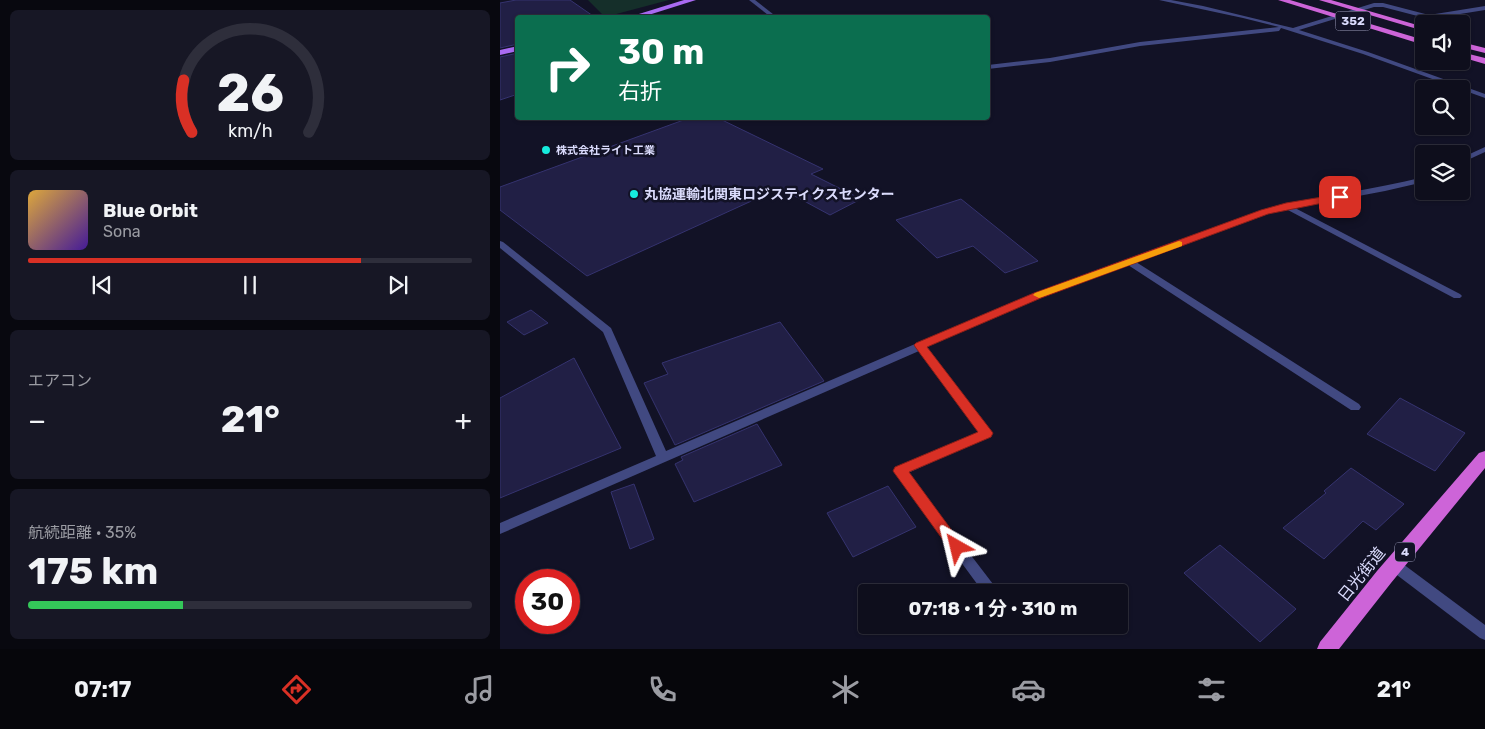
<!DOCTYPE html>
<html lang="ja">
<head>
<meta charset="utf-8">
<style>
  body { margin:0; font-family:Rubik,"Noto Sans JP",sans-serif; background:#171725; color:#f1f3f6; height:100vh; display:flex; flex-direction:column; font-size:19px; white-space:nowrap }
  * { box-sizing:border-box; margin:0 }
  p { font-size:16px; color:#9b9ca3 }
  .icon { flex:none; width:28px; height:28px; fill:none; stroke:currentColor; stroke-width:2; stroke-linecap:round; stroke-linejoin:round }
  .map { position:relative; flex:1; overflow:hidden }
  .details { display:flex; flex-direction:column; gap:10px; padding:10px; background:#08080f; width:500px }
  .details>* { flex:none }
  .top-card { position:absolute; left:15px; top:15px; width:475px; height:105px; border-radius:5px; box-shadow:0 1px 4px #0004,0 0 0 1px #2e2e3b; background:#0b6e4f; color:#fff; overflow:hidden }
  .controls { position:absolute; left:915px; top:15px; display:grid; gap:10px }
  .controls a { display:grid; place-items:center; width:55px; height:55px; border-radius:5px; background:#0e0e1c; box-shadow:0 1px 4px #0004,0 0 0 1px #2e2e3b; font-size:25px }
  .speed { position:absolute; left:15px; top:569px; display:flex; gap:10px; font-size:25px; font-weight:700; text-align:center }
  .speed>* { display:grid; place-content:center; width:65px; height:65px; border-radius:50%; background:#0e0e1c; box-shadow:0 1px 4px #0004,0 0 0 1px #2e2e3b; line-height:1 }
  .speed .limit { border:8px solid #d22; background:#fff; color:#111 }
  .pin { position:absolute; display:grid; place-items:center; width:42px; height:42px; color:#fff; margin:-21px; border-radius:10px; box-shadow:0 2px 8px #0006 }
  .me { position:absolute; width:55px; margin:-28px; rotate:323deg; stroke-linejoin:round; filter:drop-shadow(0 0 4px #0008) }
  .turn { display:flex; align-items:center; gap:18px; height:105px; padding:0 20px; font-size:22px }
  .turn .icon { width:65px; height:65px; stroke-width:2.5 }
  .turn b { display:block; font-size:35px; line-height:42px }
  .big { font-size:38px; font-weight:700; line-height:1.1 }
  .details .widget { flex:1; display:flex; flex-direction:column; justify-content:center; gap:8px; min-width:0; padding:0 18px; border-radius:8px; background:#171725 }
  .details .dial { align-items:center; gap:0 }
  .dial svg { height:130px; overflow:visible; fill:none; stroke:#2e2e3b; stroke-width:7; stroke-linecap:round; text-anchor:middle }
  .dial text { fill:#f1f3f6; stroke:none }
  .song { display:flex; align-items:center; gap:15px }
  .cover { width:60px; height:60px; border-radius:8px; background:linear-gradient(135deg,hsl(40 70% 55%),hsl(260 70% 35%)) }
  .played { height:5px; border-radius:2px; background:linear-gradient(90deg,#d93025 75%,#2e2e3b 75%) }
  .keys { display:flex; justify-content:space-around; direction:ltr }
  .heat { display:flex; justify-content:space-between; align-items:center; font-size:28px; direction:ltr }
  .charge { height:8px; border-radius:4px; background:linear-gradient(90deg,#34c759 35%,#2e2e3b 0) }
  .trip { position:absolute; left:358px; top:584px; width:270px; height:50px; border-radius:5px; background:#0e0e1c; box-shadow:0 1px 4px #0004,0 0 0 1px #2e2e3b; font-weight:700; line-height:50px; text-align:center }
  .tab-bar { display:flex; height:80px; justify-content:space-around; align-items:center; background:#06060b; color:#9b9ca3 }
  .tab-bar .icon { width:35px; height:35px }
  .tab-bar .selected { color:#d93025 }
  .tab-bar b { font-size:22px; color:#f1f3f6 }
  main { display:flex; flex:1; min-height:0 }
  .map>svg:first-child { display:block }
  .green { fill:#152f2a }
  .building { fill:#211f45; stroke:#35336f }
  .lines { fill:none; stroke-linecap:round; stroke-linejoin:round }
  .minor { fill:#414981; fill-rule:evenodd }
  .primary { fill:#a96af2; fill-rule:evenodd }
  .trunk { fill:#cd64d8; fill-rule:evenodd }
  .route { fill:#d93025; stroke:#8d1f18 }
  .slow { fill:#f59e0b }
  .poi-dot { fill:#16ebdd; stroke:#121226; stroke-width:2 }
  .labels { text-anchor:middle; stroke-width:5; stroke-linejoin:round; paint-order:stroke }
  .far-poi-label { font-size:11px; font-weight:bold; fill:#dadbfc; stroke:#121226; text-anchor:start }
  .shield { fill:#121226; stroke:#9e9fbc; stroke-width:1 }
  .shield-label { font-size:12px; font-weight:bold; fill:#dadbfc }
  .poi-label { font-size:14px; font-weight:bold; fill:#dadbfc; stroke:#121226; text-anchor:start }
  .near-street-label { font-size:16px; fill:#dadbfc; stroke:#121226 }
</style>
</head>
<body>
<main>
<section class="details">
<div class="widget dial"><svg viewBox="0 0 100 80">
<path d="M14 69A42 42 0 1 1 86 69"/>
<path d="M14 69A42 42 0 0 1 9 37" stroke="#d93025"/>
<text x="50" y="56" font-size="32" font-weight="700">26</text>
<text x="50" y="72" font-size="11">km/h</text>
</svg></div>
<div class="widget">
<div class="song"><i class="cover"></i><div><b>Blue Orbit</b><p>Sona</p></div></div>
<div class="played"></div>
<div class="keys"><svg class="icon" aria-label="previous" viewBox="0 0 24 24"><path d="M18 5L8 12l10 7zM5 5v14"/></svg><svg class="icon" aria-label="pause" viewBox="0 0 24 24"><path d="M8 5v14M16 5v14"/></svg><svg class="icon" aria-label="next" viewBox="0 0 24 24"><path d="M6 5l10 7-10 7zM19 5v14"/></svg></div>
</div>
<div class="widget"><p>エアコン</p>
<div class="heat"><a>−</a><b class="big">21°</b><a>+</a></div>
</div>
<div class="widget"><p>航続距離 · 35%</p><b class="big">175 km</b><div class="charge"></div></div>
</section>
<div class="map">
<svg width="985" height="649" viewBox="0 0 985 649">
  <rect width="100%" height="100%" fill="#121226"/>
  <polygon class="green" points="88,0 169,0 105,17"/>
  <g class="building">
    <polygon points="16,0 70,0 96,18 18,18 18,44 0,48 0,3"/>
    <polygon points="18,53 18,94 0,100 0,57"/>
    <polygon points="189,118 218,118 323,169 311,174 361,199 330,215 280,188 87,276 0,210 0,187"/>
    <polygon points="461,199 538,261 505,273 473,246 437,258 396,220"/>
    <polygon points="31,310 48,323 24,335 7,322"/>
    <polygon points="280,322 324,381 175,445 144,383 168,374 162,363"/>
    <polygon points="74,358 121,448 0,498 0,398"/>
    <polygon points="900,398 965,433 935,471 867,434"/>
    <polygon points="257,424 282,465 194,502 175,464 183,460 181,457"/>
    <polygon points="851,468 904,504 876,530 863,521 824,559 783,528 826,493 824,491"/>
    <polygon points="134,484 154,539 130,549 111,492"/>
    <polygon points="388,486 416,527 353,557 327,513"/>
    <polygon points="720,545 796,609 760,642 684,573"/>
  </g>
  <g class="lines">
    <g class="minor">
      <polygon points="249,0 255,0 278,18 272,18"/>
      <polygon points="659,0 671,0 703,6 793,28 874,3 883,3 929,15 985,6 985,10 929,19 883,7 874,7 799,30 868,52 985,94 985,98 863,54 781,28 779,31 640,46 550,62 488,69 488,65 550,58 640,42 779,27 743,18"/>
      <polygon points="985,147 985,152 961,163 961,158"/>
      <path d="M924 177V182L885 191 795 208 960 294 962 296 960 298H954L786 209 768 214 636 262 859 404 861 407 859 410H851L628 265 540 297 427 347 492 433 490 436 408 473 496 588 498 592H483L394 471 396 468 479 432 419 351 0 534V523L156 456 103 332 0 248V241L3 242 111 328 166 451 534 293 762 210C815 197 870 190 924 177Z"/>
      <polygon points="894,559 899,561 985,625 985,640 980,638 889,569 887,565 889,561"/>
      <polygon points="508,625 523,625 524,628 522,633 517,634 512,633"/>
    </g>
    <g class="primary">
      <polygon points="184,0 196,0 139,18 126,18"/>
      <polygon points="18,46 18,51 0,55 0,50"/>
    </g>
    <g class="trunk">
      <polygon points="778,0 790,0 924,40 924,45"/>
      <polygon points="819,0 831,0 924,27 924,31"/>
      <polygon points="961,42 985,48 985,53 961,47"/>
      <polygon points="961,52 985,58 985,64 961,57"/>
      <polygon points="985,451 985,468 891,583 839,649 817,649 820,642 877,571 979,453"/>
    </g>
  </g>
  <polygon class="route" points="840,194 843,195 843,199 768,214 541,298 427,347 493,433 491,437 409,472 464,547 462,551 457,553 451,551 393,471 395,467 478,432 416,348 414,345 416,343 534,293 761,210 786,203"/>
  <polygon class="slow" points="679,241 682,242 682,246 542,297 539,298 533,295 535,293"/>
  <g class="poi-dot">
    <circle cx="46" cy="150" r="5"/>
    <circle cx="134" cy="194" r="5"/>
  </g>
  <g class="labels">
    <g class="far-poi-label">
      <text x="56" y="154">株式会社ライト工業</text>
    </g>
    <g class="shield">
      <rect x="835.5" y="11.5" width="35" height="19" rx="4"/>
      <rect x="895" y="542.5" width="20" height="19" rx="4"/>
    </g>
    <g class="shield-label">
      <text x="853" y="25">352</text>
      <text x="905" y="556">4</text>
    </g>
    <g class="poi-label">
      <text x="144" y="199">丸協運輸北関東ロジスティクスセンター</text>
    </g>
    <g class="near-street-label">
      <text transform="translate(861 574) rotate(-51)" y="6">日光街道</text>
    </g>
  </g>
</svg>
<div class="controls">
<a><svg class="icon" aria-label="sound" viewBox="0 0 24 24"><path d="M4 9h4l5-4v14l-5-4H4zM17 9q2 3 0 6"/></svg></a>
<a><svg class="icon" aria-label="search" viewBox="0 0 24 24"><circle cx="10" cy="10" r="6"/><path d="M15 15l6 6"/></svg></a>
<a><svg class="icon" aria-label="layers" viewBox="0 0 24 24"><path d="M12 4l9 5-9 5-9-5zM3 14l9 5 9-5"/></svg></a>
</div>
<div class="speed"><div class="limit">30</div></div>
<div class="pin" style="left:840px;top:197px;background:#d93025"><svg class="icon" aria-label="arrive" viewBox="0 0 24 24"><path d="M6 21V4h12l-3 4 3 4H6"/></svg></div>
<svg class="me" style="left:457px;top:547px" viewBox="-20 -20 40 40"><path d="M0-17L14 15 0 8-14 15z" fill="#d93025" stroke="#fff" stroke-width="4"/></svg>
<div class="trip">07:18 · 1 分 · 310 m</div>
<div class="top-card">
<div class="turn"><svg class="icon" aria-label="right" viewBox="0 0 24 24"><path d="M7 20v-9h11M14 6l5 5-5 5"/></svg><div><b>30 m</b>右折</div></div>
</div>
</div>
</main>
<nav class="tab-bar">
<b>07:17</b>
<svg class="icon selected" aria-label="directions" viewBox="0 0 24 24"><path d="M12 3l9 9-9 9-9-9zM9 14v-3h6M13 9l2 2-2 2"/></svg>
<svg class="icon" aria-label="music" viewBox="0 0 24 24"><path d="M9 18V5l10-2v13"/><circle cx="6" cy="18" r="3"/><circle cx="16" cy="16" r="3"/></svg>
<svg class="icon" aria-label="phone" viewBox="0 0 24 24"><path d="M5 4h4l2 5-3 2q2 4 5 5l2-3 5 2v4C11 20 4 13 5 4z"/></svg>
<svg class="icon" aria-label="climate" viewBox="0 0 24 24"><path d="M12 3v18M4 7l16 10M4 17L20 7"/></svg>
<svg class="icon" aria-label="car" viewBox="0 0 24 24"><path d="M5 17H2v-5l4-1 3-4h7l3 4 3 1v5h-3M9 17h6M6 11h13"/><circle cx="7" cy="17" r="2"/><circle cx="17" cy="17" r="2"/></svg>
<svg class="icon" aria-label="filters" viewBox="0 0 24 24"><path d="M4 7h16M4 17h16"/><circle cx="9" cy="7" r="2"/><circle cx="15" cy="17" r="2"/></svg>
<b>21°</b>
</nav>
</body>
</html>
